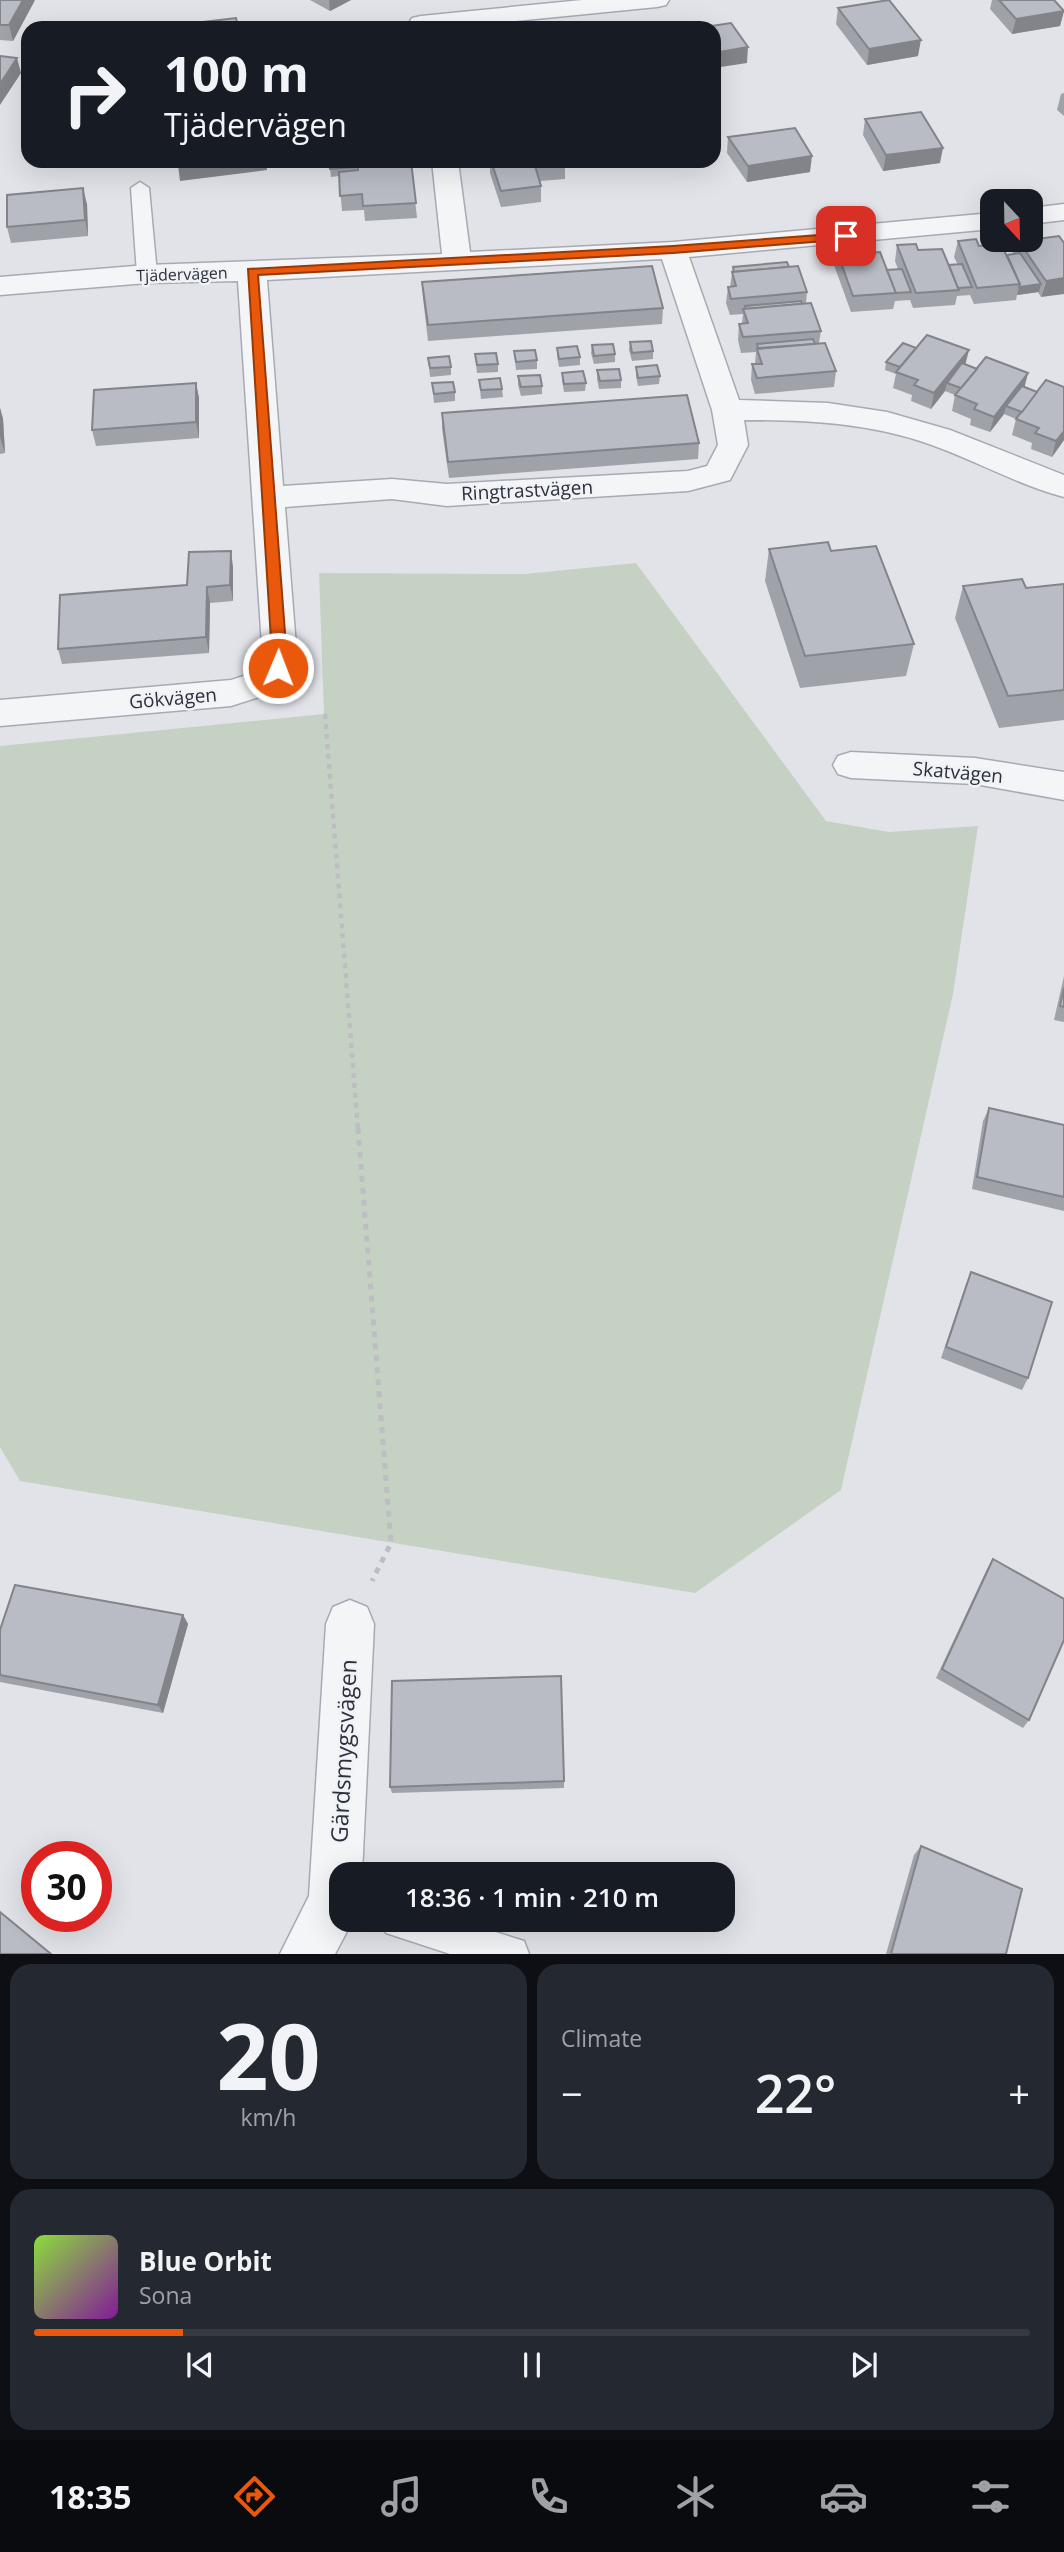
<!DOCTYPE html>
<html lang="en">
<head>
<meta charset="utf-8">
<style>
  body { margin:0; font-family:"Open Sans",sans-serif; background:#242831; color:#f1f3f6; height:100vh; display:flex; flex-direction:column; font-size:26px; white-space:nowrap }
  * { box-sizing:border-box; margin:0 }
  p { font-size:23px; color:#9ea1a6 }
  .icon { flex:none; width:38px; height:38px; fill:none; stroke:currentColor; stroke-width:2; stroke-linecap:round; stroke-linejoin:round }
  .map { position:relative; height:1954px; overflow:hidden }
  .sheet { display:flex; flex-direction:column; gap:10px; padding:10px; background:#0d0f14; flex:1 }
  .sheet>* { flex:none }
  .top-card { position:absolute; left:21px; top:21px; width:700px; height:147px; border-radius:21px; box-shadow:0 7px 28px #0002; background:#171b24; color:#f1f3f6; overflow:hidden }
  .needle { width:46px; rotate:158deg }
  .controls { position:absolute; left:980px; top:189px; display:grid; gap:14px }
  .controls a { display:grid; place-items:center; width:63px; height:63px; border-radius:14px; background:#171b24; box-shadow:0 7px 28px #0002; font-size:35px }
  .speed { position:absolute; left:21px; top:1841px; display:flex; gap:14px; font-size:35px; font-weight:700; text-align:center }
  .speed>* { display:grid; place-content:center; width:91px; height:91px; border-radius:50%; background:#171b24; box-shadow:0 7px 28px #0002; line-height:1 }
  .speed .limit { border:10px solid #d22; background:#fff; color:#111 }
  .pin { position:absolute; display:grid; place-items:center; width:60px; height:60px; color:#fff; margin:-30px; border-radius:14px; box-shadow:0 4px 10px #0006 }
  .me { position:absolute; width:77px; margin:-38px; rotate:1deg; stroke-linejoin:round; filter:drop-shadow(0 0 5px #0008) }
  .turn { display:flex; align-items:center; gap:24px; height:147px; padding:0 28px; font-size:32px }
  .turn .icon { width:91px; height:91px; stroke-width:2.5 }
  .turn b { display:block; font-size:49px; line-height:60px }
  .big { font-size:52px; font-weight:600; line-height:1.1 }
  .sheet .card { flex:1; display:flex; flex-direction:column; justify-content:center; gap:10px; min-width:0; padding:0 24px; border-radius:21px; background:#242831 }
  .sheet .dial { align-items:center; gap:0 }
  .dial b { font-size:91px; line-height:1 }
  .song { display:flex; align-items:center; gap:21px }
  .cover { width:84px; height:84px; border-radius:10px; background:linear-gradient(135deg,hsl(90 70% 55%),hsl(290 70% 35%)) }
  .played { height:7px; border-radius:4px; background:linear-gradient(90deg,#ea580c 15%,#363941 15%) }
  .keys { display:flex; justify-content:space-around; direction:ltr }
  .heat { display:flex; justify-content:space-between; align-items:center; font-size:38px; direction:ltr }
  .sheet .tiles { flex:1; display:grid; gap:10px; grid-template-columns:1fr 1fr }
  .card:last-child { grid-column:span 2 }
  .trip { position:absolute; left:329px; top:1862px; width:406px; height:70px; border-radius:21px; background:#171b24; box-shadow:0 7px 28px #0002; font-weight:600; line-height:70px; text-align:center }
  .tabs { display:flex; height:112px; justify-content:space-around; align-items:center; background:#090b0e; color:#9ea1a6 }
  .tabs .icon { width:49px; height:49px }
  .tabs .active { color:#ea580c }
  .tabs b { font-size:32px; color:#f1f3f6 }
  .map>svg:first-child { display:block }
  .green { fill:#c5d2c3 }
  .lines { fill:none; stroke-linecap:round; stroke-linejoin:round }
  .lane-casing { stroke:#a7aab3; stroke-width:3 }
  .street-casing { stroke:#a7aab3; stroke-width:3 }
  .path-far1 { stroke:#bcbec3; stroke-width:4.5; stroke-dasharray:5 5; stroke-linecap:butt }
  .path { stroke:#bcbec3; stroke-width:5; stroke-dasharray:6 6; stroke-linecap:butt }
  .lane { fill:#f4f5f7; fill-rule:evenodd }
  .street { fill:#f4f5f7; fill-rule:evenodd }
  .wall { fill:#9fa2a9 }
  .shaded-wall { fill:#82848a }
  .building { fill:#b9bcc5; stroke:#82848a; stroke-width:2 }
  .route { fill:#ea580c; stroke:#983908; stroke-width:2 }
  .labels { text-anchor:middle; stroke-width:5; stroke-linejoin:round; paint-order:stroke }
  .far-street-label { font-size:16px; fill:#2b303f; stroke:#f1f2f6 }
  .street-label { font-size:19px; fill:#2b303f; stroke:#f1f2f6 }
  .near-street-label { font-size:23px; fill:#2b303f; stroke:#f1f2f6 }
</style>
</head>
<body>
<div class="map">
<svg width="1064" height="1954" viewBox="0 0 1064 1954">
  <rect width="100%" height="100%" fill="#e2e3e9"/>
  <polygon class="green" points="636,563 826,821 889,832 978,826 953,994 841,1490 695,1593 20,1481 0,1447 0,746 324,714 319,573 524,574"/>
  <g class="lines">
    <g class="lane-casing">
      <g id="lane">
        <polygon points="140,182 149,188 157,274 147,280 137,274 131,188"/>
        <polygon points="381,1920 457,1920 524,1941 529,1954 450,1954 386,1933"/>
      </g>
    </g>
    <g class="street-casing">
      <g id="street">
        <polygon points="582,0 669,0 666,5 657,7 445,28 412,28 409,23 412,18 421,16"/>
        <path d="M432 161H458L470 252 673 242 992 213V229L689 257 739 400 828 403 887 412 950 430 1064 475V497C1018 485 975 460 929 444 869 423 807 420 744 420L748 445 730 480 688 491 447 506 392 499 285 507 296 646 294 668 275 692 231 706 0 726V700L231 680C254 673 260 672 262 646L238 281 147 283 0 295V277L147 265 442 254ZM662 259 712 410 718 445 707 466 688 471 447 484 392 479 283 486 267 280Z"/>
        <polygon points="1064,204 1064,220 1031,224 1031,208"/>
        <polygon points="851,752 975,758 1064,772 1064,800 975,784 851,778 838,774 833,765 838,756"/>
        <polygon points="350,1600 367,1607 374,1624 362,1874 341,1874 341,1920 353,1920 335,1954 280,1954 309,1896 326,1624 333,1607"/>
      </g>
    </g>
    <polyline class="path-far1" points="325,714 358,1130"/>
    <polyline class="path" points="358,1128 391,1543 372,1581"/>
    <use href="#lane" class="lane"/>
    <use href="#street" class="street"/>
  </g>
  <g class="wall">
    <polygon points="0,0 35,0 13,41 0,40"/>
    <polygon points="310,0 351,0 330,11"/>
    <polygon points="992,0 1054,0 1064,11 1060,26 1012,34 990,9"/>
    <polygon points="838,8 918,56 867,65 836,24"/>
    <polygon points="1064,93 1064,116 1057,110 1061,94"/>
    <polygon points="865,119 940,163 883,171 863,135"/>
    <polygon points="728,137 810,172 747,182 727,153"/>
    <polygon points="85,161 118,161 115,165"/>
    <polygon points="329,161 411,161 417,218 365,221 364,210 342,211 339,176 331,177"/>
    <polygon points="490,161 565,161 565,179 540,181 541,186 541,202 501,207 490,173"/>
    <polygon points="87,204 88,236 11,243 7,227"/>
    <polygon points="1059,236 1041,297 1038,292 1017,295 1016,300 974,304 970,295 957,296 955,305 913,308 910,300 895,301 893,309 851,312 834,265 836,249 857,254 887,270 898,269 895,261 897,245 918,250 949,265 958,265 954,257 958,241 979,246 1007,255 1014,254 1012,251 1014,240 1031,240"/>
    <polygon points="733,267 789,267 807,292 806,303 821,331 819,343 836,371 834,387 755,394 751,380 752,364 755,364 756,352 741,353 738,340 739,324 742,324 743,314 730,315 726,303 728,287 730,287"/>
    <polygon points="422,282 663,308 662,324 428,341 423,298"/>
    <polygon points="630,342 653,351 653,359 632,361 629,350"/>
    <polygon points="592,345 615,354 615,362 594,364 591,353"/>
    <polygon points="557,348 580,357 580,365 559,367 557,356"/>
    <polygon points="514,351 537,360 537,369 516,370"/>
    <polygon points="475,354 498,364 498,372 477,373"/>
    <polygon points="428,358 451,367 451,375 430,377"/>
    <polygon points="886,362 966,364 977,369 1028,373 1024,387 1064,440 1052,457 1031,449 1032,443 1012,435 1016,419 1004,414 990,432 970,425 971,419 952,411 955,395 945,391 931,409 911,401 912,395 893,388 896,374 885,370"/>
    <polygon points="636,367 660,376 659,384 638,386 636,376"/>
    <polygon points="597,370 621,380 621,388 599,389 597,379"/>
    <polygon points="562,373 586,383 585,391 564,392 562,381"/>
    <polygon points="518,376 542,386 542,394 521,396 518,385"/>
    <polygon points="479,380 502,389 503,397 481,399"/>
    <polygon points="196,383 199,398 199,438 96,446 92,430"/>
    <polygon points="432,383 455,392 455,401 434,403"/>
    <polygon points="0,408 3,419 5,453 0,454"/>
    <polygon points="442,413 699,443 698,459 449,478 442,429"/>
    <polygon points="769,549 831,551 914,644 906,676 800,688 765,581"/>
    <polygon points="233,567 233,601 210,603 209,653 62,664 58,649 187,585"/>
    <polygon points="1064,584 1064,720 999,728 955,618 963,586 1026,588"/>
    <polygon points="1064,976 1064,1022 1054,1020"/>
    <polygon points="989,1108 1064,1125 1064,1211 972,1189 983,1121"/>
    <polygon points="971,1272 1028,1378 1022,1390 941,1358 966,1284"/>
    <polygon points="993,1559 1029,1720 1023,1728 936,1678 987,1569"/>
    <polygon points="183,1615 188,1624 163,1713 0,1682 0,1630"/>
    <polygon points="564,1781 564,1788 392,1793 390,1787"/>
    <polygon points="921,1846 1006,1954 886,1954 914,1855"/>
  </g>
  <g class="shaded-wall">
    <polygon points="23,0 35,0 13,41 9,25"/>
    <polygon points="329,0 351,0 330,11"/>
    <polygon points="1064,11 1060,26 1012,34 1016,19"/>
    <polygon points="921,40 918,56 867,65 869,49"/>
    <polygon points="748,47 747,63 714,68 714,53"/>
    <polygon points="17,58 21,73 0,105 0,84"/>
    <polygon points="943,148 940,163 883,171 886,155"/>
    <polygon points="812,156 810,172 747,182 748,166"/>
    <polygon points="212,161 266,161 267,170 180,181 178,165"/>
    <polygon points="83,188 87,204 88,236 85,220"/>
    <polygon points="1064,278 1064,294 1041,297 1046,281"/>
    <polygon points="1041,284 1039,292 1017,295 1019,287"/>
    <polygon points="969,350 965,366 947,383 945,391 931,409 934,393"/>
    <polygon points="1028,373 1024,389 1006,406 1004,414 990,432 994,417"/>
    <polygon points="196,383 199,398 199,438 196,422"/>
    <polygon points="0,408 3,419 5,453 0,437"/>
    <polygon points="1064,431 1064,440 1052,457 1056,441"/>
    <polygon points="231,551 233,567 233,601 230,585"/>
    <polygon points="207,587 210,603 209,653 206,637"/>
    <polygon points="183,1615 188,1624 163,1713 158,1705"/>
  </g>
  <g class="building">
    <polygon points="0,0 23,0 9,25 0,25"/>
    <polygon points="889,0 921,40 869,49 838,8"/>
    <polygon points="999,0 1054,0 1064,11 1016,19"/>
    <polygon points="236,18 238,28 169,28 169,26"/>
    <polygon points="731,23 748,47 714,53 714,28 698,28"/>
    <polygon points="0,56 17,58 0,84"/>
    <polygon points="921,112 943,148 886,155 865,119"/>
    <polygon points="795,128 812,156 748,166 728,137"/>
    <polygon points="177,161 212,161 178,165"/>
    <polygon points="329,161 362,161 357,161 358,167 330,169"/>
    <polygon points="357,161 411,161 416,203 363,206 362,194 340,196 339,172 358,170"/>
    <polygon points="491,161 565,161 566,163 535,166 541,186 501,191"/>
    <polygon points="83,188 85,220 7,227 7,195"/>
    <polygon points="1031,233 1033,233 1037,239 1059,236 1064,243 1064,278 1046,281 1018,240 1031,240"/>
    <polygon points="976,239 979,246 1001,244 1020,284 977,288 958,241"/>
    <polygon points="916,244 918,250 942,249 959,290 916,293 897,245"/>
    <polygon points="855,248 857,254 880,252 896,293 853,296 836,249"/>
    <polygon points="1020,253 1041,284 1019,287 1020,284 1007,255"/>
    <polygon points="787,262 789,267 734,272 733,267"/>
    <polygon points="962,264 972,287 958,288 949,265"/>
    <polygon points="652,266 663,308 428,325 422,282"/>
    <polygon points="798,266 807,292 731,299 728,287 736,286 732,272"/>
    <polygon points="902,269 911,292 896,293 887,270"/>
    <polygon points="801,301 802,304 746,309 745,306"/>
    <polygon points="811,303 821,331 743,337 739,324 748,323 743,309"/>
    <polygon points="927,335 969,350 934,393 914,385 918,380 896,372"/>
    <polygon points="813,339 815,344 758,348 757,344"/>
    <polygon points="651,341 653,351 632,353 630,342"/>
    <polygon points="825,343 836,371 757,378 752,364 762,364 757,349"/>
    <polygon points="903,343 916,348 900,367 886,362"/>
    <polygon points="613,344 615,354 594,356 592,345"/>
    <polygon points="577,346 580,357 559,359 557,348"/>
    <polygon points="535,350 537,360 516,362 514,351"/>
    <polygon points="496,353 498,364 477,365 475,354"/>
    <polygon points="449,356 451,367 430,368 428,358"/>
    <polygon points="986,357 1028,373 994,417 974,409 977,404 955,395"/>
    <polygon points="962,363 977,369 961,388 947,383"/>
    <polygon points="657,365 660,376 638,378 636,367"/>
    <polygon points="619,369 621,380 600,381 597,370"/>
    <polygon points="583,371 586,383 564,384 562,373"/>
    <polygon points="540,375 542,386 521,387 518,376"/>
    <polygon points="500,378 502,389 481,390 479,380"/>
    <polygon points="1046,380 1064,387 1064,431 1056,441 1035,433 1039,428 1016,419"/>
    <polygon points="453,382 455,392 434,394 432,383"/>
    <polygon points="196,383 196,422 92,430 94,390"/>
    <polygon points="1022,386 1037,392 1022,412 1006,406"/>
    <polygon points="687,395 699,443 448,462 442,413"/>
    <polygon points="828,542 831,551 876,546 914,644 805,656 769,549"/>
    <polygon points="231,551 230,585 207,587 206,637 58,649 60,595 187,585 189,552"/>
    <polygon points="1022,579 1026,588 1064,584 1064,690 1008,696 963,586"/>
    <polygon points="1064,988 1064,1007 1060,1006"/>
    <polygon points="989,1108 1064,1125 1064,1197 977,1177"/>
    <polygon points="971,1272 1052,1302 1028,1378 946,1347"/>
    <polygon points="993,1559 1064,1599 1064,1640 1029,1720 942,1669"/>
    <polygon points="15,1585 183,1615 158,1705 0,1675 0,1630"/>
    <polygon points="561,1676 564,1781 390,1787 392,1681"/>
    <polygon points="921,1846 1022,1889 1006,1954 891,1954"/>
    <polygon points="0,1912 51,1954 0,1954"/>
  </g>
  <polygon class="route" points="846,233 851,236 850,239 673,253 258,275 286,646 285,668 278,674 273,672 248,269 673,246"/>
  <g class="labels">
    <g class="far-street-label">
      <text transform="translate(182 274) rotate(-2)" y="6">Tjädervägen</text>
    </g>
    <g class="street-label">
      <text transform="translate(527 490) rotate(-3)" y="7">Ringtrastvägen</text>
      <text transform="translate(173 698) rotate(-5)" y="7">Gökvägen</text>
      <text transform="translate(958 772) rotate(5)" y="7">Skatvägen</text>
    </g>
    <g class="near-street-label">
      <text transform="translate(344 1751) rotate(-87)" y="8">Gärdsmygsvägen</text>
    </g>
  </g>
</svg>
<div class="controls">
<a><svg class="needle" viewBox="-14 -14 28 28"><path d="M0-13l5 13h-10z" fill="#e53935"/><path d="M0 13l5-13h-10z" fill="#9ea1a6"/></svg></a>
</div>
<div class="speed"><div class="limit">30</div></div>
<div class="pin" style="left:846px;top:236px;background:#d93025"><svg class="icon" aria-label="arrive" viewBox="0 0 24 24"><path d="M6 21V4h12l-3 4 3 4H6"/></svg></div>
<svg class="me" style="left:278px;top:668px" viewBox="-20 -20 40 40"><circle r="17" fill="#ea580c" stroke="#fff" stroke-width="3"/><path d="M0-11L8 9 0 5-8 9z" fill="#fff"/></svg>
<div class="trip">18:36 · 1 min · 210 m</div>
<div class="top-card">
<div class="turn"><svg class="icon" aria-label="right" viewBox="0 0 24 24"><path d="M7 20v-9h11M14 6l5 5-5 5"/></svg><div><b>100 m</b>Tjädervägen</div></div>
</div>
</div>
<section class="sheet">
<div class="tiles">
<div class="card dial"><b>20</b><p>km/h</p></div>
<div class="card"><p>Climate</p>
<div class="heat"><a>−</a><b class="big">22°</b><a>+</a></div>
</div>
<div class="card">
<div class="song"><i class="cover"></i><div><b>Blue Orbit</b><p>Sona</p></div></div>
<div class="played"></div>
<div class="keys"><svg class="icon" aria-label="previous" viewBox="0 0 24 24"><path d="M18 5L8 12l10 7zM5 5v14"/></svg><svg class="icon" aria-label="pause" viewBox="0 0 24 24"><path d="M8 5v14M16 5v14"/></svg><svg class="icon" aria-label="next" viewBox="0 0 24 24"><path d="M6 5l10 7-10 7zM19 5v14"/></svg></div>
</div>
</div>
</section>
<nav class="tabs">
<b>18:35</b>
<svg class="icon active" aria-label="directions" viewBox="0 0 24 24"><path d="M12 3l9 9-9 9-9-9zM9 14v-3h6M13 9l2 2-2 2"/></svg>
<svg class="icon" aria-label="music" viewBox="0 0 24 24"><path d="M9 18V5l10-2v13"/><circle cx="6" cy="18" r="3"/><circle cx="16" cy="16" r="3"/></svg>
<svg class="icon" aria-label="phone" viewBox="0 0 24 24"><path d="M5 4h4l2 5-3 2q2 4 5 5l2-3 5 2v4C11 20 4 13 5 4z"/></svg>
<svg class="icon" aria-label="climate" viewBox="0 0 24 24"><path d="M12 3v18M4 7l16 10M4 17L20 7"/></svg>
<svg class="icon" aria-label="car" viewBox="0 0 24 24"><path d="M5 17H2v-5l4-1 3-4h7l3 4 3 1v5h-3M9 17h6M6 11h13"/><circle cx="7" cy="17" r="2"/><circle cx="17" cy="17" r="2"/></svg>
<svg class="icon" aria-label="filters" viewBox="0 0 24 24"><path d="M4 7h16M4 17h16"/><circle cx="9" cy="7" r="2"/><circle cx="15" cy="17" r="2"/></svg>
</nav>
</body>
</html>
